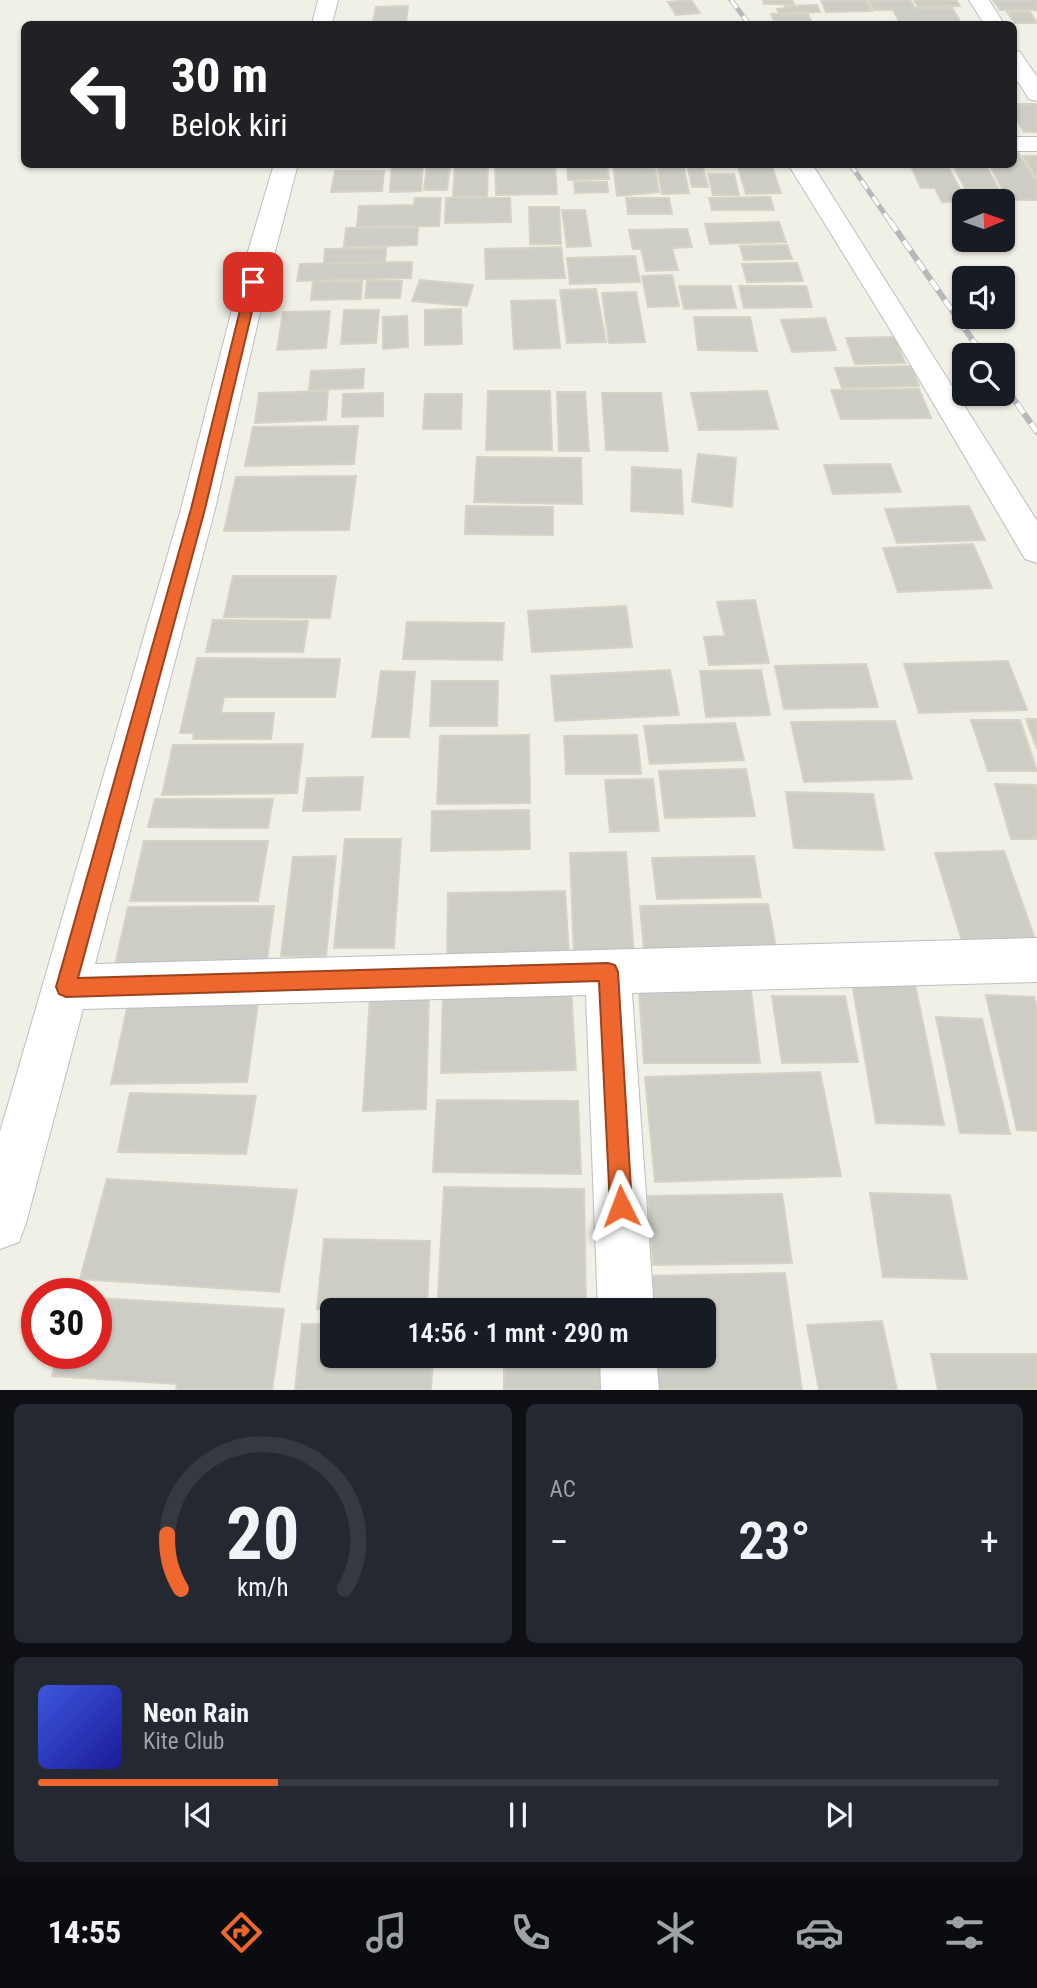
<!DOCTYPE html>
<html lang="id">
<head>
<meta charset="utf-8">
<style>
  body { margin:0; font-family:"Roboto Condensed",sans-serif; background:#242831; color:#f1f3f6; height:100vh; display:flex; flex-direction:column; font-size:26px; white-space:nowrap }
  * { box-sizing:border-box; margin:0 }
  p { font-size:23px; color:#9ea1a6 }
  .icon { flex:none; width:38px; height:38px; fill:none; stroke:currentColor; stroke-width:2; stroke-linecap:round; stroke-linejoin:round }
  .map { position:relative; height:1390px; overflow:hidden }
  .sheet { display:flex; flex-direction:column; gap:14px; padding:14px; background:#0d0f14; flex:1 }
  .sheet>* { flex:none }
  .top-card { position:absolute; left:21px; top:21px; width:996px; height:147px; border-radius:10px; box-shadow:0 2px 5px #0004; background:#202124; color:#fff; overflow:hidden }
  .needle { width:46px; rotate:88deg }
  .fabs { position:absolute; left:952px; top:189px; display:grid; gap:14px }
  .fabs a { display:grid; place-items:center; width:63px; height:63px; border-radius:10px; background:#171b24; box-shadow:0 2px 5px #0004; font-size:35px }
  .speed { position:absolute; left:21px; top:1278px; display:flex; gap:14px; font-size:35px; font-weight:700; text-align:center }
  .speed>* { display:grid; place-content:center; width:91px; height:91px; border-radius:50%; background:#171b24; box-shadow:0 2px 5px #0004; line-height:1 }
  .speed .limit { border:10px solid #d22; background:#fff; color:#111 }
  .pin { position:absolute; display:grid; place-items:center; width:60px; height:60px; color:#fff; margin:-30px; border-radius:14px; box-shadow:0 4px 10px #0006 }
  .me { position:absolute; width:77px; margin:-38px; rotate:357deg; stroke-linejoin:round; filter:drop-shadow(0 0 5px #0008) }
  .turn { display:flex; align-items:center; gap:24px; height:147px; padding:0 35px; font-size:32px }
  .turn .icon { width:91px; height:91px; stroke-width:2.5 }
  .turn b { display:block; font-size:49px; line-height:60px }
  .big { font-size:52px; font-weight:600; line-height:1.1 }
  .sheet .card { flex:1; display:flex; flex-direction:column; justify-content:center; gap:10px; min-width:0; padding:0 24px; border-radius:10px; background:#242831 }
  .sheet .dial { align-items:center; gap:0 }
  .dial svg { height:182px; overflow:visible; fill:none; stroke:#363941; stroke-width:7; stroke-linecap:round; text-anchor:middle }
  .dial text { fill:#f1f3f6; stroke:none }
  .song { display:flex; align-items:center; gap:21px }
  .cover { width:84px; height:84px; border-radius:10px; background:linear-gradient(135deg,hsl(230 70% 55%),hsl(240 70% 35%)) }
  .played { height:7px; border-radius:4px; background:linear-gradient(90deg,#ee672e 25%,#363941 25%) }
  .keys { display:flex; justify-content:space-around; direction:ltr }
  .heat { display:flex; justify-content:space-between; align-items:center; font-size:38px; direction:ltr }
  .sheet .tiles { flex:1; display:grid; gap:14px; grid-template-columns:1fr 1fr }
  .card:last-child { grid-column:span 2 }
  .trip { position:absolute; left:320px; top:1298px; width:396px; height:70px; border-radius:10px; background:#171b24; box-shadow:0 2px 5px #0004; font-weight:600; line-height:70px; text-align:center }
  .tab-bar { display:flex; height:112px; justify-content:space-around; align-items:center; background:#090b0e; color:#9ea1a6 }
  .tab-bar .icon { width:49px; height:49px }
  .tab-bar .active { color:#ee672e }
  .tab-bar b { font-size:32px; color:#f1f3f6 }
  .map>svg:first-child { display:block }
  .building { fill:#cdccc5; stroke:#d5d3c4; stroke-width:2 }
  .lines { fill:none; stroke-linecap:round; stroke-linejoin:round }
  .street-casing { stroke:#bdbec4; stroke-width:2 }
  .street { fill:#fff; fill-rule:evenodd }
  .rail-far1-casing { stroke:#b8b8b9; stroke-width:5 }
  .rail-casing { stroke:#b8b8b9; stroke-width:6 }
  .rail-far1 { stroke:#fff; stroke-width:3.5; stroke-dasharray:10; stroke-linecap:butt }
  .rail { stroke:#fff; stroke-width:4.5; stroke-dasharray:12; stroke-linecap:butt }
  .route { fill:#ee672e; stroke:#9b431e; stroke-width:2 }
</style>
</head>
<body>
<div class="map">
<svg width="1037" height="1390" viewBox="0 0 1037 1390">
  <rect width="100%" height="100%" fill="#f0f0e6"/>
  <g class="building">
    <polygon points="691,0 700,13 676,15 668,2"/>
    <polygon points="763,0 792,0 794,4 764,4"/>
    <polygon points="821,0 866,0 872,11 826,12"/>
    <polygon points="910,0 915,8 952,8 960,21 899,21 893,10 874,10 869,1"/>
    <polygon points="914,0 956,0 960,6 918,7"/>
    <polygon points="993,0 1037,0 1037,10 1000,10"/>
    <polygon points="817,5 820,12 779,13 777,9 786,8 785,6"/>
    <polygon points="408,6 406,22 373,22 376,7"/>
    <polygon points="1007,12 1030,12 1037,23 1015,23"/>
    <polygon points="771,14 808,14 811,21 774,21"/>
    <polygon points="959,21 961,24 877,24 876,22"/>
    <polygon points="1013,104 1037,104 1037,132 1024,132 1013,114"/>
    <polygon points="1013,151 1017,151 1037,183 1037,200 1008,200 989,164 1013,164"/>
    <polygon points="1023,156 1037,156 1037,179"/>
    <polygon points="392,164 423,164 421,191 390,192"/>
    <polygon points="455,164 488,164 487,197 453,197"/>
    <polygon points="495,164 555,164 557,194 496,195"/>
    <polygon points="567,164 607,164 609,179 568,180"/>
    <polygon points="613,164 655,168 659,192 617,196"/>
    <polygon points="657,164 683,164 689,193 662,194"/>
    <polygon points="687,164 702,164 708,187 692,187"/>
    <polygon points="737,164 771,164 781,193 746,194"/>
    <polygon points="910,164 947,164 966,201 942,202 935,188 921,188"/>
    <polygon points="952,164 985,164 998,188 965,188"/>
    <polygon points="427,166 450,166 447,190 424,190"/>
    <polygon points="335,171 384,171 382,191 331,192"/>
    <polygon points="708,174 734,174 739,195 713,195"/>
    <polygon points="574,182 607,182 608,192 575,193"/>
    <polygon points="770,197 774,210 712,210 709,198"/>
    <polygon points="415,198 441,198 439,226 357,227 359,206 414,205"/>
    <polygon points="446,198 510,198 511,222 445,223"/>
    <polygon points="626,198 669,198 672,214 628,214"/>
    <polygon points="529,207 559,207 561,244 530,244"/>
    <polygon points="562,210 585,210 591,246 567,247"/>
    <polygon points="779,222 786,242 710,244 705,224"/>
    <polygon points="418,227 417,245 344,247 346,228"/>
    <polygon points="687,229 692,247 672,248 678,270 646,271 641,249 633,249 629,230"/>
    <polygon points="787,245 792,259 744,260 740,246"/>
    <polygon points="561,247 565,278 486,279 485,249"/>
    <polygon points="386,248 385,262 324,263 325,249"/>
    <polygon points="635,256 640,282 570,284 567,258"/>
    <polygon points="412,262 411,278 297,281 300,264"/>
    <polygon points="797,263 803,281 747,282 742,264"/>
    <polygon points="672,275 679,306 648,307 642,276"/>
    <polygon points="420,280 473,285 467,306 412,301"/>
    <polygon points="362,281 361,299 311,300 313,282"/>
    <polygon points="367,281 402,281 400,298 365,298"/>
    <polygon points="679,286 731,286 736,308 684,309"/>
    <polygon points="739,286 806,286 812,307 744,308"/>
    <polygon points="596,289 606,342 567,343 560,290"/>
    <polygon points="636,292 645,342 609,343 602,293"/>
    <polygon points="555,300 560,348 514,349 511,301"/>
    <polygon points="461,309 462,344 425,345 425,310"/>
    <polygon points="344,310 379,310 376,343 341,344"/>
    <polygon points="330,311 326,348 277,350 283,312"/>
    <polygon points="407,316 408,347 383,349 383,317"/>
    <polygon points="694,317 750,317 757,351 698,350"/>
    <polygon points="825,318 836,350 792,352 781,320"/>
    <polygon points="895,337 905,363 855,364 846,338"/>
    <polygon points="911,366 919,386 842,388 835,368"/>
    <polygon points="364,369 363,388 309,390 311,371"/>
    <polygon points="919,389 931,418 841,419 831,390"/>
    <polygon points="328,391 326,420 255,423 259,393"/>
    <polygon points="488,391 550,391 552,450 486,450"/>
    <polygon points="767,391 778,429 699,430 691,393"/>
    <polygon points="557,392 585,392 589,451 559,451"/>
    <polygon points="383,393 383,416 342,417 343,394"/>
    <polygon points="602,393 661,393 668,451 606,450"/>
    <polygon points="425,394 462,394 461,429 423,429"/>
    <polygon points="358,426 354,464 245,466 253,427"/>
    <polygon points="698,454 736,458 732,507 692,502"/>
    <polygon points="477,457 581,458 582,504 474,502"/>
    <polygon points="890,464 901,492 833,494 824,465"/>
    <polygon points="632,467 681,470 683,514 631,511"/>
    <polygon points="356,476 349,530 224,531 236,477"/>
    <polygon points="466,506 553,507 553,535 465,534"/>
    <polygon points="969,506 985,540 897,543 885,509"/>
    <polygon points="973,544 992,588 898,592 883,548"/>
    <polygon points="233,576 336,576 330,618 224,617"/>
    <polygon points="755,600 769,663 709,665 704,637 725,636 717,602"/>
    <polygon points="626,606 632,647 532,652 528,611"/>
    <polygon points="213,620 308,621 303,652 206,652"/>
    <polygon points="407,622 504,623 502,660 403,659"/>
    <polygon points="197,658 340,659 335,697 224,697 221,713 274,713 271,739 193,739 194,733 180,733"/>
    <polygon points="1008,661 1027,710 919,713 904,664"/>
    <polygon points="866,664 878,707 784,709 775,666"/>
    <polygon points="670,670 679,715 555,721 551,676"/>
    <polygon points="761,670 770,715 706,717 700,671"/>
    <polygon points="381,671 415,672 409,737 372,737"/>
    <polygon points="432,681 498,681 497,726 430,726"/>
    <polygon points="1026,719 1037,719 1037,749"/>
    <polygon points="971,720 1020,720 1037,771 988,771"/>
    <polygon points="895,721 912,779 804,782 791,722"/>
    <polygon points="735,723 744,760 650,764 644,726"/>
    <polygon points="529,735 530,803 437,804 440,736"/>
    <polygon points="637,735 641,774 566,774 564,736"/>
    <polygon points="303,744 297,793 162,795 173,745"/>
    <polygon points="746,769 755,816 665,818 659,771"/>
    <polygon points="363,777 360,810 303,811 307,778"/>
    <polygon points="653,779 659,831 610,832 605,780"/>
    <polygon points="995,784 1037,785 1037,839 1011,839"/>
    <polygon points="786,792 873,794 884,850 794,848"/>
    <polygon points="155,799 273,799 268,828 148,827"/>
    <polygon points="529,810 530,849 431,851 432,811"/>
    <polygon points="345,839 401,839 394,948 334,948"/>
    <polygon points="144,841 268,841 258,901 130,901"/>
    <polygon points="1004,851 1036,942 963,944 935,853"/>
    <polygon points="626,852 634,957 574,957 570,853"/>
    <polygon points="336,856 326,956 281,956 293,857"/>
    <polygon points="754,856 761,897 657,899 652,858"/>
    <polygon points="565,891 569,955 447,957 448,893"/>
    <polygon points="768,904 778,959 645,961 640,906"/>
    <polygon points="274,906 266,968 114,970 128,907"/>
    <polygon points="852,983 915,984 944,1125 876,1123"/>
    <polygon points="571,986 576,1070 441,1073 443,989"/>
    <polygon points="639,991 751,991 760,1063 644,1063"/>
    <polygon points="429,994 426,1109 363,1111 370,996"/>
    <polygon points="986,995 1034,997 1037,1007 1037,1131 1017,1130"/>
    <polygon points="259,996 247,1082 111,1084 129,998"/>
    <polygon points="772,996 845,996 858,1062 782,1063"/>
    <polygon points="936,1017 982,1019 1010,1134 960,1133"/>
    <polygon points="820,1072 841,1176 655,1182 645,1077"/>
    <polygon points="130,1093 256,1096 246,1154 118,1152"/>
    <polygon points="437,1100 578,1101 581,1174 433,1172"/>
    <polygon points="107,1179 297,1190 279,1292 80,1279"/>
    <polygon points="444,1187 584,1189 586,1311 437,1311"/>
    <polygon points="870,1193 950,1195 967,1279 883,1277"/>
    <polygon points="782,1194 792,1263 653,1265 648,1196"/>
    <polygon points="324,1239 430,1241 427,1309 317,1309"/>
    <polygon points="785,1273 802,1390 653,1390 651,1356 704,1356 704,1311 648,1311 645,1276"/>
    <polygon points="96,1298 284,1309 272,1390 176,1390 177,1384 52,1376 58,1353 96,1353"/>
    <polygon points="882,1321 897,1390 819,1390 807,1325"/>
    <polygon points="302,1324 332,1324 332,1356 433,1356 431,1390 295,1390"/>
    <polygon points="931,1354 1037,1354 1037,1390 938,1390"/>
    <polygon points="504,1356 618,1356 620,1390 504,1390"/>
  </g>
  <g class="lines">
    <g class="street-casing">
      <g id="street">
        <polygon points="318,0 338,0 332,24 312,24"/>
        <polygon points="969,0 989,0 1004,24 984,24"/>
        <polygon points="1013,50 1020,52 1037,77 1037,101 1029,99 1013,74"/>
        <rect x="1013" y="137" width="24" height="14"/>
        <polygon points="274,164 298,164 267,282 215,509 95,964 1037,938 1037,982 632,993 654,1311 598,1311 586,995 83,1009 26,1223 19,1242 0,1249 0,1132 181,509 239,282"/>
        <polygon points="788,164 812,164 1037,521 1037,563 1025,559 888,326"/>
        <polygon points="600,1356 656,1356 659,1390 601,1390"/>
      </g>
    </g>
    <use href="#street" class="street"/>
    <g class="rail-far1-casing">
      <g id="rail-far1">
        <polyline points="731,0 749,24"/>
        <polyline points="850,164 891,223"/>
      </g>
    </g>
    <g class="rail-casing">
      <g id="rail">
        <polyline points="890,221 983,355"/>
        <polyline points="1003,384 1037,432"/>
      </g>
    </g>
    <use href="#rail-far1" class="rail-far1"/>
    <use href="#rail" class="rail"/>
  </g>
  <polygon class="route" points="253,279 259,282 205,509 78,978 608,963 615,965 618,972 632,1206 628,1214 621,1217 613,1214 610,1206 599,981 66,997 59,994 56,987 191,509 247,282"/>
</svg>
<div class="fabs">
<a><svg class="needle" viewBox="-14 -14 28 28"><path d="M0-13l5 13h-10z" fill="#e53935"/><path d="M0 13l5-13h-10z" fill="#9ea1a6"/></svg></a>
<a><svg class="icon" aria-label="sound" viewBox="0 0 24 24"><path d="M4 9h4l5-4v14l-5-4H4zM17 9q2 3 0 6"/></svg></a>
<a><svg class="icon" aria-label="search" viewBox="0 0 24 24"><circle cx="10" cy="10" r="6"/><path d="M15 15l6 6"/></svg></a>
</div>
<div class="speed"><div class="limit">30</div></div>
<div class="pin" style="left:253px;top:282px;background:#d93025"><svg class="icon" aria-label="arrive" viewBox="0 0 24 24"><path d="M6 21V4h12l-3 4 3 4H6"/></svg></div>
<svg class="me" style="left:621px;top:1206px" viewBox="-20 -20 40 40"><path d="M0-17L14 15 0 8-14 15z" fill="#ee672e" stroke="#fff" stroke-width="4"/></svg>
<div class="trip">14:56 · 1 mnt · 290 m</div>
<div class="top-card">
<div class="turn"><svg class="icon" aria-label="left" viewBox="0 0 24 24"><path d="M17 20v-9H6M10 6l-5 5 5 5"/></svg><div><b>30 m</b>Belok kiri</div></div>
</div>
</div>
<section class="sheet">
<div class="tiles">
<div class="card dial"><svg viewBox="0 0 100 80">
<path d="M14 69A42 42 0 1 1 86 69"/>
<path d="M14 69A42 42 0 0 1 8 45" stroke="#ee672e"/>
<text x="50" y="56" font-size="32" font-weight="700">20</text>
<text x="50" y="72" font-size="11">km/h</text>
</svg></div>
<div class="card"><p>AC</p>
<div class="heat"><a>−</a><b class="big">23°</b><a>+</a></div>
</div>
<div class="card">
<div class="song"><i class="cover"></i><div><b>Neon Rain</b><p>Kite Club</p></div></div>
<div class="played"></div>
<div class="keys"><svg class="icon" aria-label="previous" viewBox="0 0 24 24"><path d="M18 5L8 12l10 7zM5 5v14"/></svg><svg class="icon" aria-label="pause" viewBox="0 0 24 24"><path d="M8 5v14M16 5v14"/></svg><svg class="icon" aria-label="next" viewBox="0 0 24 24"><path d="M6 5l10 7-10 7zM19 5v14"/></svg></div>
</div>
</div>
</section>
<nav class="tab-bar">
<b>14:55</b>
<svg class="icon active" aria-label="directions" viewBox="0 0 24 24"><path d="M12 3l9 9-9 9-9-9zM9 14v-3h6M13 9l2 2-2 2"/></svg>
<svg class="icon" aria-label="music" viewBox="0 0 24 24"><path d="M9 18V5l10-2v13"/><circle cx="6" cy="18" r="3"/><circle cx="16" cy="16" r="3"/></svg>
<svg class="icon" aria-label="phone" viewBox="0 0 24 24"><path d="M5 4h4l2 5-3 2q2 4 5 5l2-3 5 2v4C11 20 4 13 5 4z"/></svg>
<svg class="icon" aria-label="climate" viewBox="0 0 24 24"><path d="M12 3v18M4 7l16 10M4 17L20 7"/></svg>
<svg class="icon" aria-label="car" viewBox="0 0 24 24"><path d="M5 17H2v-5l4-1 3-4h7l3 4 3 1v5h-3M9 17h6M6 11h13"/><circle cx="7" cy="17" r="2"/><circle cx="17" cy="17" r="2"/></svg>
<svg class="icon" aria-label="filters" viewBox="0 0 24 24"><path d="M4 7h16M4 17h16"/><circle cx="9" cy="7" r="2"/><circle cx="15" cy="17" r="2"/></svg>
</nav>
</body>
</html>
